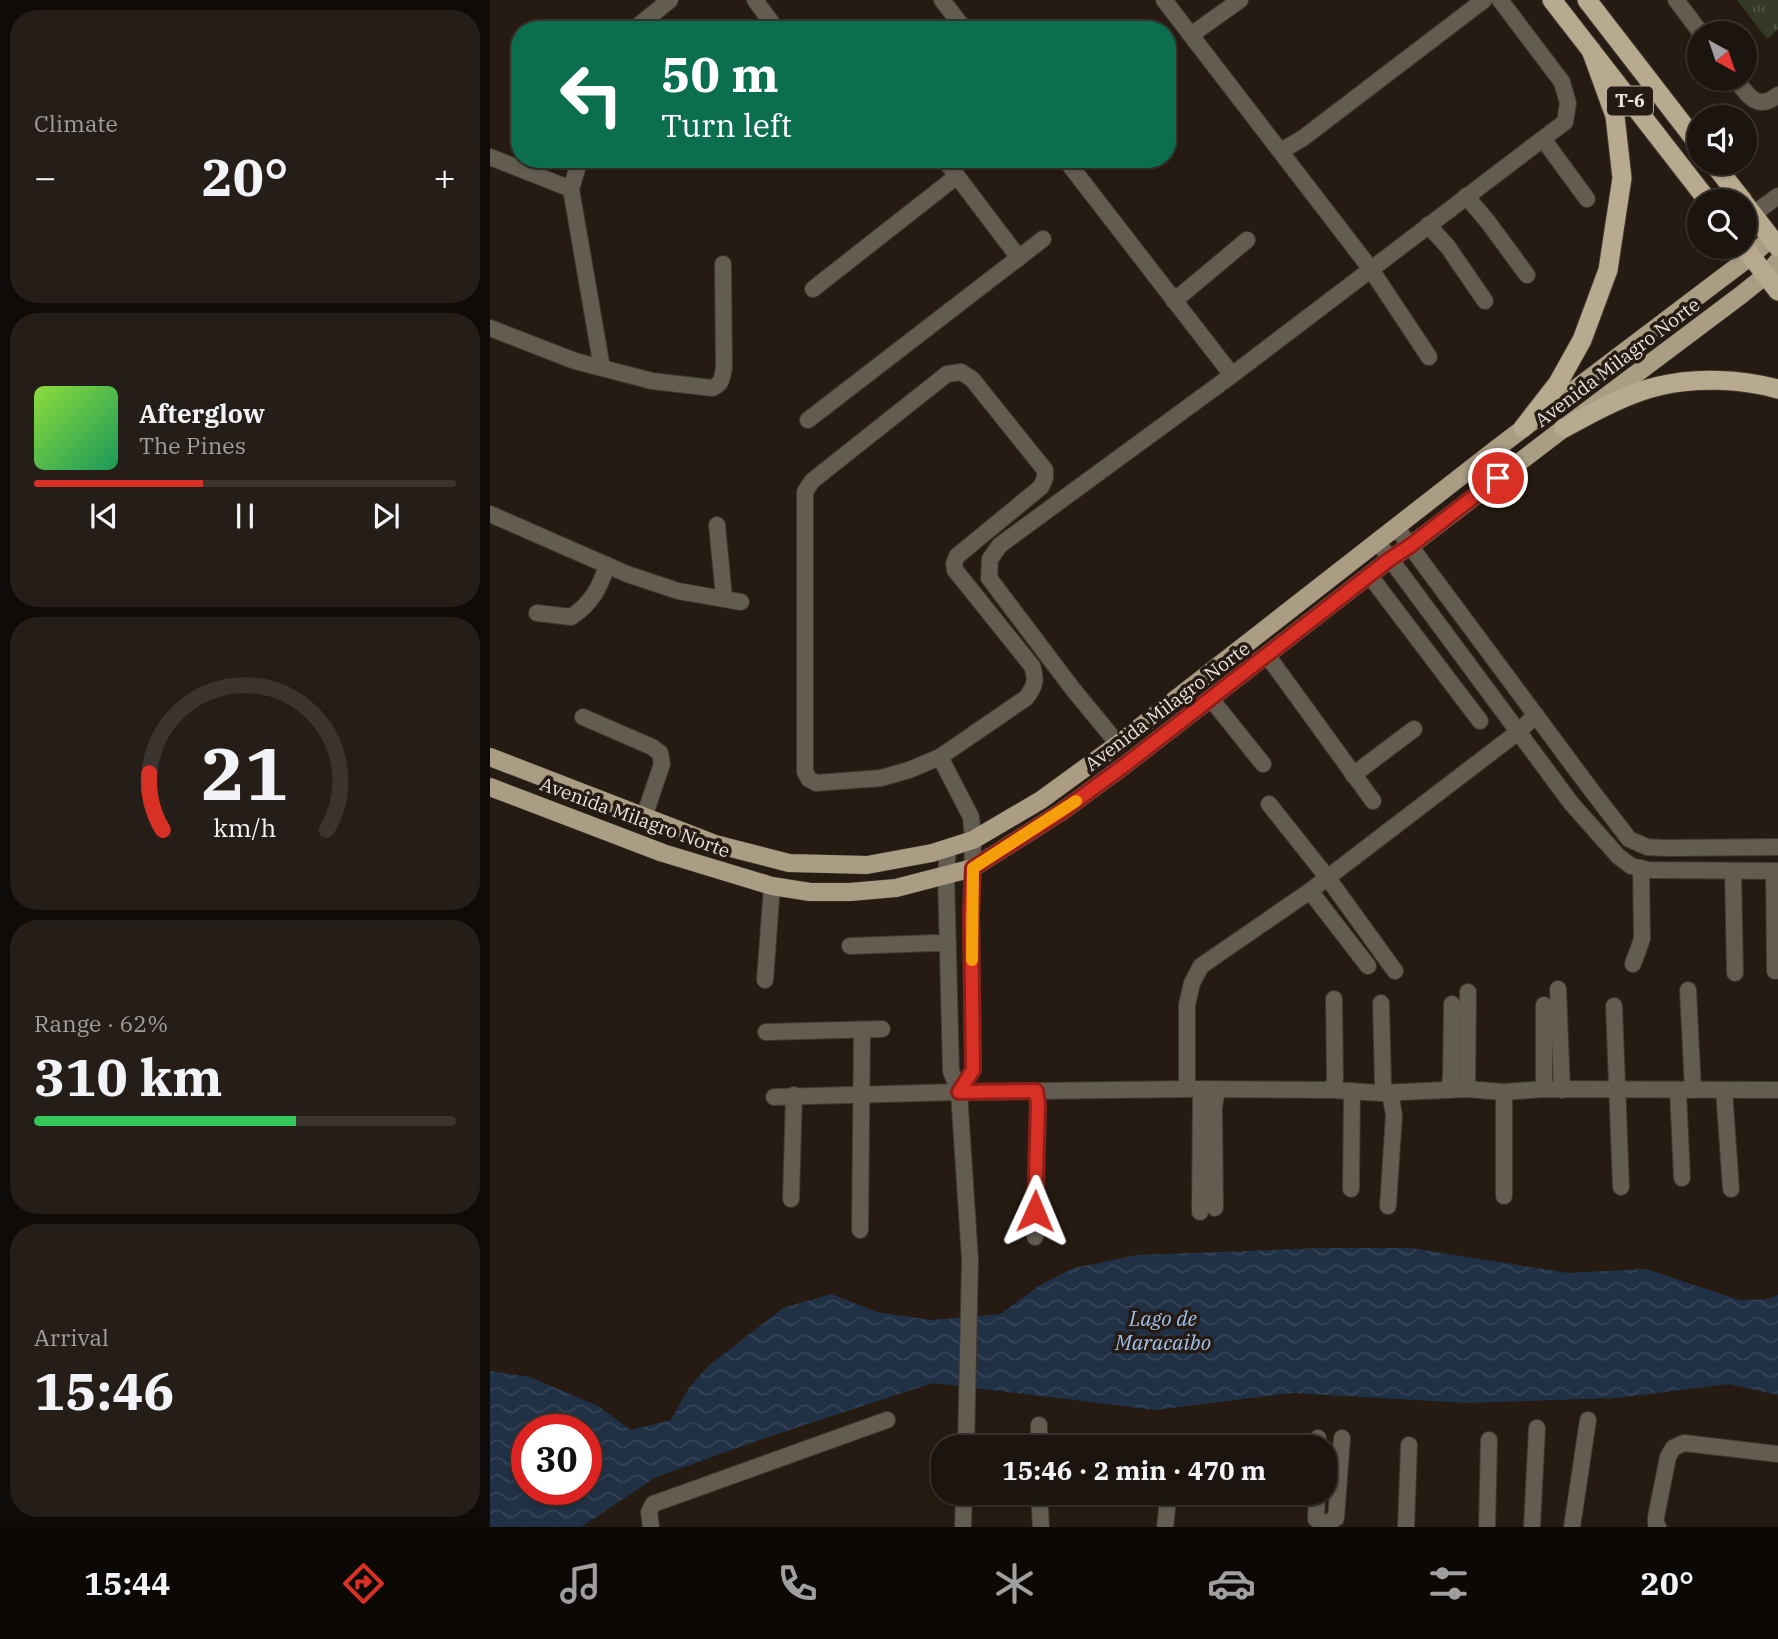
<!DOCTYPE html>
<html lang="en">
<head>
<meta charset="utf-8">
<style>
  body { margin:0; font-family:"IBM Plex Serif",serif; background:#251d17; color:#f1f3f6; height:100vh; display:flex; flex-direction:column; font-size:26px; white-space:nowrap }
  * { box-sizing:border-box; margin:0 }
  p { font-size:23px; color:#a09e9e }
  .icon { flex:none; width:38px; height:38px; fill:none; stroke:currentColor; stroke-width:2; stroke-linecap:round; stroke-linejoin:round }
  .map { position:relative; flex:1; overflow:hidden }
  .sheet { display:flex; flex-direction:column; gap:10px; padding:10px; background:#0f0b08; width:490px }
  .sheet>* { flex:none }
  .banner { position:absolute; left:21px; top:21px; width:665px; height:147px; border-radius:28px; box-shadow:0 2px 5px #0004,0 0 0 2px #3a332e; background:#0b6e4f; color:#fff; overflow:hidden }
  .needle { width:46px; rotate:140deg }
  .controls { position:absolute; left:1197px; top:21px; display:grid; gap:14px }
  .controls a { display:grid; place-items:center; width:70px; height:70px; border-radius:50%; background:#1c140e; box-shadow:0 2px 5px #0004,0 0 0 2px #3a332e; font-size:35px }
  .speed { position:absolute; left:21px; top:1414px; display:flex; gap:14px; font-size:35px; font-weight:700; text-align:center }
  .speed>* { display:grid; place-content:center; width:91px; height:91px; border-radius:50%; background:#1c140e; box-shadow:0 2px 5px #0004,0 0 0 2px #3a332e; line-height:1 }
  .speed .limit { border:10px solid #d22; background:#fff; color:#111 }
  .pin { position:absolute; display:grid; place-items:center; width:60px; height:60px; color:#fff; margin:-30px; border:4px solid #fff; border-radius:50%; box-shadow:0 2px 7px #0007 }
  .me { position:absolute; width:77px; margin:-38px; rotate:1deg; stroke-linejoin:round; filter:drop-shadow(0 0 5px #0008) }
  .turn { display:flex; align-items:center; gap:24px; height:147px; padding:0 35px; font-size:32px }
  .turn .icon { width:91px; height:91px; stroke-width:2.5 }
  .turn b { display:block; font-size:49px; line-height:60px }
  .big { font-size:52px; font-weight:800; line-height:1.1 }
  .sheet .tile { flex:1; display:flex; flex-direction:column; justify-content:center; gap:10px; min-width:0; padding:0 24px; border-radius:28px; background:#251d17 }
  .sheet .dial { align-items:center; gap:0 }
  .dial svg { height:182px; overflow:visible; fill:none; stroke:#3a332e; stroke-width:7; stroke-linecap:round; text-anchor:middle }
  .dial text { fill:#f1f3f6; stroke:none }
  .song { display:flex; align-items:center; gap:21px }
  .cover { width:84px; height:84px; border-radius:10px; background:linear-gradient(135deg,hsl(90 70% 55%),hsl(150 70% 35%)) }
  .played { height:7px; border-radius:4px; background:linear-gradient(90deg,#d93025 40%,#3a332e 40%) }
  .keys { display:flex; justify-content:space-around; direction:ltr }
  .heat { display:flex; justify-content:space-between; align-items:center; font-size:38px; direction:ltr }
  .charge { height:10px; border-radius:5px; background:linear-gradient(90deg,#34c759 62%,#3a332e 0) }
  .trip { position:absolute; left:441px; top:1435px; width:406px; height:70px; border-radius:28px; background:#1c140e; box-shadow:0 2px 5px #0004,0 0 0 2px #3a332e; font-weight:800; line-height:70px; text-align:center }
  .menu { display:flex; height:112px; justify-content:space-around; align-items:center; background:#0b0806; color:#a09e9e }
  .menu .icon { width:49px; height:49px }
  .menu .current { color:#d93025 }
  .menu b { font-size:32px; color:#f1f3f6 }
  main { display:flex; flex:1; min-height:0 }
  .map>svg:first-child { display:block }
  .park { fill:url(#park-tufts) }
  .water { fill:url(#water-waves); fill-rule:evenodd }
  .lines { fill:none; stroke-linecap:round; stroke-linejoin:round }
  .minor-casing { stroke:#41372e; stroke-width:18 }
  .primary-casing { stroke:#41372e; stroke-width:19 }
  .trunk-casing { stroke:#41372e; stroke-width:21 }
  .minor { stroke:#635d51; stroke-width:16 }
  .primary { stroke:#aa9d84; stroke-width:18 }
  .trunk { stroke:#b8aa8e; stroke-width:19 }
  .route-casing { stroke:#8d1f18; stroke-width:18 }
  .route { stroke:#d93025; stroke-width:12 }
  .slow { stroke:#f59e0b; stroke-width:12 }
  .labels { text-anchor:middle; stroke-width:7; stroke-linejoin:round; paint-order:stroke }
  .shield { fill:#251b12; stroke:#b0a7a0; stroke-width:2 }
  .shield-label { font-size:18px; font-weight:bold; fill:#ebe3dd }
  .street-label { font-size:19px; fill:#ebe3dd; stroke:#251b12 }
  .water-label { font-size:21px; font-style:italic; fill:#a1c1ef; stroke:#251b12 }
</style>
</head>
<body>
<main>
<section class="sheet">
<div class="tile"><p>Climate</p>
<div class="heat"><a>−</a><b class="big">20°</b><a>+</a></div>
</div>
<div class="tile">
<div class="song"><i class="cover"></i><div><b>Afterglow</b><p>The Pines</p></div></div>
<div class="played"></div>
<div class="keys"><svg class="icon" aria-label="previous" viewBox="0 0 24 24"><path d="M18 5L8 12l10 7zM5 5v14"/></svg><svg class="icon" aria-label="pause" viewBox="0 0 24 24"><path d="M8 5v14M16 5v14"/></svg><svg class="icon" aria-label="next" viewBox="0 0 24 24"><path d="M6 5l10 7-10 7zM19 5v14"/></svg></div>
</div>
<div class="tile dial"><svg viewBox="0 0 100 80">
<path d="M14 69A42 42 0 1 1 86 69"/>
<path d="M14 69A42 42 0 0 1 8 44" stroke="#d93025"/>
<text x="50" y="56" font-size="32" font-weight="700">21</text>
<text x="50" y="72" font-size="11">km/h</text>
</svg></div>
<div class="tile"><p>Range · 62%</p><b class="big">310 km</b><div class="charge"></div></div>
<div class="tile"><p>Arrival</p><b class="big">15:46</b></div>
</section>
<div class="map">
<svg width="1288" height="1527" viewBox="0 0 1288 1527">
  <defs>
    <pattern id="park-tufts" width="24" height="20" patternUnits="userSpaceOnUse" patternTransform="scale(1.75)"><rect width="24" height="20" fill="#343928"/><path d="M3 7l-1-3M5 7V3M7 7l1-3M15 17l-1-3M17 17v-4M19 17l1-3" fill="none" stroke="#525647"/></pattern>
    <pattern id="water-waves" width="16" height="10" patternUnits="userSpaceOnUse" patternTransform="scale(1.75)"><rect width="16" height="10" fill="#203045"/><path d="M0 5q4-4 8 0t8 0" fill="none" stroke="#364457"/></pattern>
  </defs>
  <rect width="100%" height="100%" fill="#251b12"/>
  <polygon class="park" points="1247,0 1288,0 1288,29 1277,39"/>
  <path class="water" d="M833 1248H921L1078 1273 1156 1269 1249 1300 1278 1299 1288 1295V1395L1238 1384 1128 1398 977 1403 802 1393 665 1410 443 1383 284 1435 166 1477 91 1527H0V1371L40 1377 108 1406 141 1430 181 1420 199 1388 218 1366 293 1308 341 1294 387 1312 441 1320 510 1314 550 1285 584 1268 646 1255ZM37 1430H96V1489H37Z"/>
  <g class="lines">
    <g class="minor-casing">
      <g id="minor">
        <polyline points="265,0 287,30"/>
        <polyline points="452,0 475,30"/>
        <polyline points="674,0 880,268 939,357"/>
        <polyline points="1186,0 1211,33"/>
        <polyline points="143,30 180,0"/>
        <polyline points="701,35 750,0"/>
        <path d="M1245 79C1258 95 1267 112 1288 95"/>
        <polyline points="1053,139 1097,199"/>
        <polyline points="791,151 813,138 994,0"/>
        <polyline points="0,157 81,189"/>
        <polyline points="90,159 81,189 112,368"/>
        <polyline points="454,159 529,258"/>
        <polyline points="575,159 742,375 1075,122 1078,103 1072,82 1010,0"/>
        <polyline points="976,196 998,222 1037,275"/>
        <polyline points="1255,220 1288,196"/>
        <polyline points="938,225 958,247 995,301"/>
        <polyline points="323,289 467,176"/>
        <polyline points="684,301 757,240"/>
        <path d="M0 328 85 361 112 368 162 381 222 388C232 384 232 378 234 368L233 264"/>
        <path d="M471 372 482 379 555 470V478L551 487 467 556 464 564 465 570 542 666C547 680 545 686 536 698L450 757 419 770 391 778 326 783 319 779 315 772V492L322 481 457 374Z"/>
        <polyline points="318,420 553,239"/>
        <polyline points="0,514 137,574 188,591 251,602"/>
        <polyline points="227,525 234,597"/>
        <polyline points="906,527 1099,787 1139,839 1157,847 1175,848 1288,847"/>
        <polyline points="887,541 1081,803 1128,856 1141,866 1159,870 1288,871"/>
        <polyline points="880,576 990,721"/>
        <path d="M47 613 81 617C101 604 110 588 117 565"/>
        <polyline points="777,655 883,801"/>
        <polyline points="721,699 773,764"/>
        <polyline points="93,717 162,747 170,753 172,764 154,817"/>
        <polyline points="628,744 582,688 499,578 500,559 510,545 742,375"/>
        <polyline points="450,757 481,817 483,840 481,914 483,1070 469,1092"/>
        <polyline points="863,775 924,729"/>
        <polyline points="779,804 837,877 905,971"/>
        <polyline points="458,848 456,875 461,1071 469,1092 480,1260 476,1447"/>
        <polyline points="1243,871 1245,973"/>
        <polyline points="1284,871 1285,971"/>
        <polyline points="820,891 878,966"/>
        <polyline points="360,946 444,943 458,944"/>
        <polyline points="1143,964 1152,939 1151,868"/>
        <polyline points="275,980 282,886"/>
        <polyline points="1068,989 1072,1090"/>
        <polyline points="1198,990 1203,1090"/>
        <polyline points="891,1003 893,1084 891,1093"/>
        <polyline points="1054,1005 1054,1089"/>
        <polyline points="1124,1006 1131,1187"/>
        <polyline points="276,1032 392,1029"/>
        <polyline points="697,1089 697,1005 702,983 711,966 820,891 1028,732 1046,715"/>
        <polyline points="977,1089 978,992"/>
        <polyline points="843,1090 845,1079 844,999"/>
        <polyline points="959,1090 961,1077 962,1004"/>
        <polyline points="1188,1090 1192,1178"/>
        <polyline points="1234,1090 1241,1189"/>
        <polyline points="284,1097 469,1092 697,1089 843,1090 891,1093 977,1089 1014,1092 1054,1089 1288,1090"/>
        <polyline points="861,1189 862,1091"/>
        <polyline points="1014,1196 1014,1092"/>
        <polyline points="301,1199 304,1095"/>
        <polyline points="898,1206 904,1115 900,1093"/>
        <polyline points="725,1208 724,1107 727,1090"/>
        <polyline points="710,1212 711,1089"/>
        <polyline points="370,1230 372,1030"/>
        <polyline points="545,1237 548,1104 546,1091"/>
        <polyline points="549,1425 549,1447"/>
        <polyline points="828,1447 828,1438"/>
        <polyline points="549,1493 551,1527"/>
        <polyline points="827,1493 826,1519 835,1524 846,1518 852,1438"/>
        <polyline points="161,1527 159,1512 163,1504 397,1420"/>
        <polyline points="473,1527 474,1493"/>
        <polyline points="675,1527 677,1509 677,1493"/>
        <polyline points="916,1527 919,1445"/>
        <polyline points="997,1527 999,1440"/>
        <polyline points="1042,1527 1047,1428"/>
        <polyline points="1082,1527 1098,1420"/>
        <polyline points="1168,1527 1166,1524 1166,1517 1178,1457 1183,1448 1194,1443 1288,1454"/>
      </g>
    </g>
    <g class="primary-casing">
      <g id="primary">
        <polyline points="0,757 225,844 299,863 377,865 442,853 483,840 551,800 628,744 1006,449 1261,256 1281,238"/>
        <polyline points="0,787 173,853 282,886 320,892 360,892 406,888 483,868 571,812 635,765 900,559 920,546 1074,428 1251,295 1276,275 1288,261"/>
      </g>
    </g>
    <g class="trunk-casing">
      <g id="trunk">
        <polyline points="1062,0 1218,201"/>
        <polyline points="1097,0 1209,145"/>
        <polyline points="1223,163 1253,201"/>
        <polyline points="1255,204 1288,247"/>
        <polyline points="1254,247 1288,291"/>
        <polyline points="1033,428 1068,383 1092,340 1118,270 1132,178 1125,116 1101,50"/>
        <path d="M1074 428C1104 412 1135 394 1169 386 1206 377 1251 379 1288 389"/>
      </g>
    </g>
    <use href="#minor" class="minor"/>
    <use href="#primary" class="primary"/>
    <use href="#trunk" class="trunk"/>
  </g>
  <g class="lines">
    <g class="route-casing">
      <polyline id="route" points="545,1211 548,1104 546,1091 469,1092 483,1070 481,914 483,868 571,812 635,765 900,559 920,546 1008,478"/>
    </g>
    <use href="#route" class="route"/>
    <polyline class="slow" points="482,960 483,868 586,801"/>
  </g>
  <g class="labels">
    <rect class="shield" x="1117" y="86.5" width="46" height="29" rx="5"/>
    <g class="shield-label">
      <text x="1140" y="107">T-6</text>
    </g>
    <g class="street-label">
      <text transform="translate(1127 362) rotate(-37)" y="7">Avenida Milagro Norte</text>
      <text transform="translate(677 706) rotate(-37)" y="7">Avenida Milagro Norte</text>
      <text transform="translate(145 817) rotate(20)" y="7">Avenida Milagro Norte</text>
    </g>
    <g class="water-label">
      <text x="673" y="1326">Lago de<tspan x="673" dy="24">Maracaibo</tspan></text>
    </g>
  </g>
</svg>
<div class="controls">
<a><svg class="needle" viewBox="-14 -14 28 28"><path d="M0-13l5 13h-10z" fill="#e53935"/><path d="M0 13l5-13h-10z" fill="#a09e9e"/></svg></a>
<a><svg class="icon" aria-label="sound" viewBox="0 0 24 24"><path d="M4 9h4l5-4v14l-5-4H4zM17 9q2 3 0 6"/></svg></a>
<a><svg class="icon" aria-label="search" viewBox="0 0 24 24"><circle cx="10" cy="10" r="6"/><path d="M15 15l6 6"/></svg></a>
</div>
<div class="speed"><div class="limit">30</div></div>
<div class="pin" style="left:1008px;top:478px;background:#d93025"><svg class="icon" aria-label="arrive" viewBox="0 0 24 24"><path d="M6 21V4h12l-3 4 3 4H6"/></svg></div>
<svg class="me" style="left:545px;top:1211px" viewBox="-20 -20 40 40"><path d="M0-17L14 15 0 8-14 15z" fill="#d93025" stroke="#fff" stroke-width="4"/></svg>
<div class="trip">15:46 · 2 min · 470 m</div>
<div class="banner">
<div class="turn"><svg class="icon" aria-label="left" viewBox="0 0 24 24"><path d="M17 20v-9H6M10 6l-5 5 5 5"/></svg><div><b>50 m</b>Turn left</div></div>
</div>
</div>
</main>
<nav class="menu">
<b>15:44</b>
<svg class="icon current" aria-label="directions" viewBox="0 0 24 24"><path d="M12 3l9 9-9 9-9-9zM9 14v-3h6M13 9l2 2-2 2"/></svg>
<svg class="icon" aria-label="music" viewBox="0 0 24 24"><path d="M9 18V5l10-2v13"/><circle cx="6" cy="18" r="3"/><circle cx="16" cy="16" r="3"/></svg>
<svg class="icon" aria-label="phone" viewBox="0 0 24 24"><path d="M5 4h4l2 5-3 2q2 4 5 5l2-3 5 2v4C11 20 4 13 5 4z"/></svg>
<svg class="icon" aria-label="climate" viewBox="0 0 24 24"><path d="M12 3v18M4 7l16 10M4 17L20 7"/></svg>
<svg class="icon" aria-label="car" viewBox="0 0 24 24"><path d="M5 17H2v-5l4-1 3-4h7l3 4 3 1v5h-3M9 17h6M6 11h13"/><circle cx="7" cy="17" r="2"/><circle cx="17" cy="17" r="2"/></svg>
<svg class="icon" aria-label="filters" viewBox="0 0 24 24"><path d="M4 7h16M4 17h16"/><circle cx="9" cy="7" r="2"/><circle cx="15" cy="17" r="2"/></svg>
<b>20°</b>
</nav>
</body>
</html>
